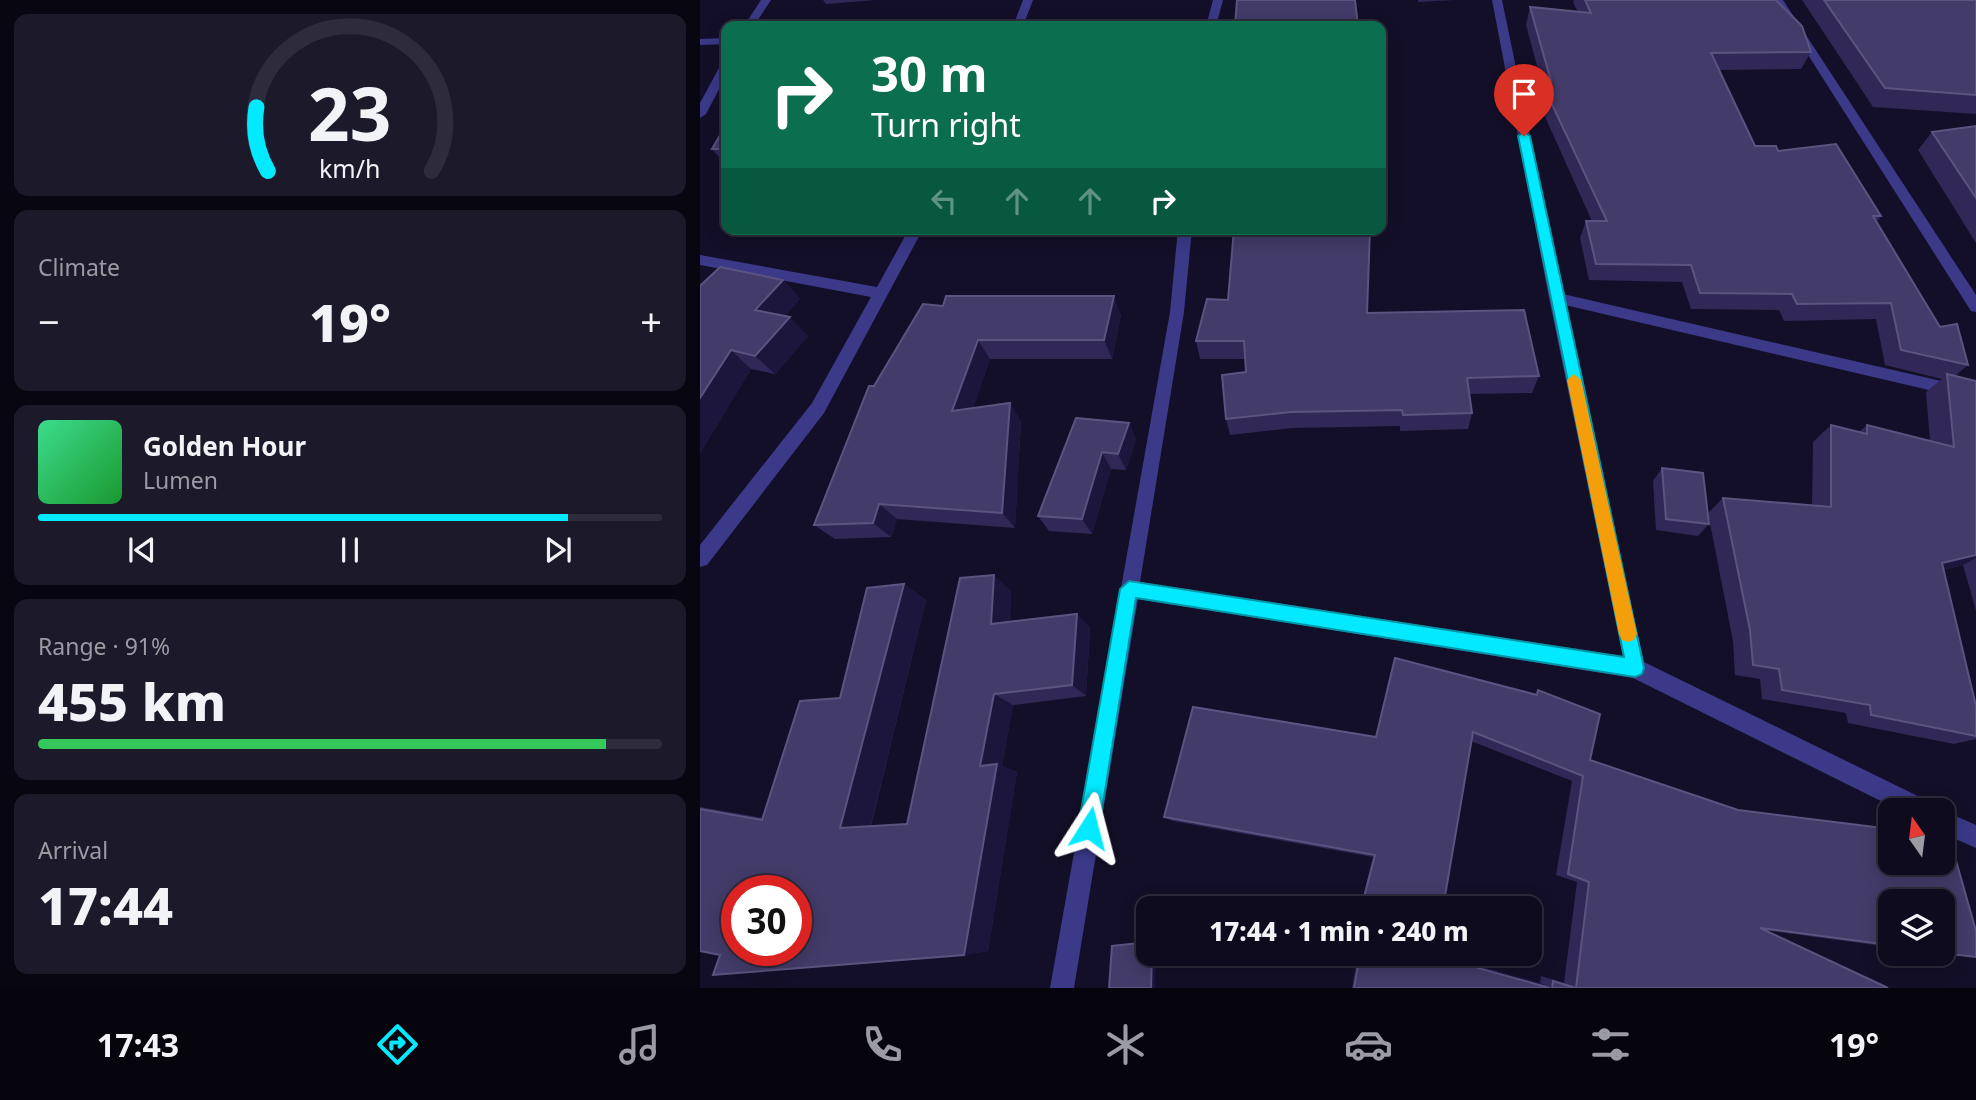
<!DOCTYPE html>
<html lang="en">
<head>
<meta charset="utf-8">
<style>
  body { margin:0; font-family:"Noto Sans",sans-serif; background:#1c192b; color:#f1f3f6; height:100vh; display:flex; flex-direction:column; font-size:26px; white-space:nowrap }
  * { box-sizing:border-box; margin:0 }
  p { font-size:23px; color:#9b9ba4 }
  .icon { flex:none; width:38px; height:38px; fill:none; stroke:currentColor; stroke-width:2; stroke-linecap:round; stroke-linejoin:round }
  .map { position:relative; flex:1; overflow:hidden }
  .side { display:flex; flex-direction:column; gap:14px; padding:14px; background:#080610; width:700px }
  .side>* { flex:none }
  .guide { position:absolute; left:21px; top:21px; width:665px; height:214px; border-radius:14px; box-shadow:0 4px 18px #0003,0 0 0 2px #2e2b3c; background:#0b6e4f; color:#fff; overflow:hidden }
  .needle { width:46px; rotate:346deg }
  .controls { position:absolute; left:1178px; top:798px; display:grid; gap:14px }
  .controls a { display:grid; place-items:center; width:77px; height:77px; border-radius:14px; background:#0e0b1e; box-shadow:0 4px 18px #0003,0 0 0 2px #2e2b3c; font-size:35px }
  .speed { position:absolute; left:21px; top:875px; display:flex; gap:14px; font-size:35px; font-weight:700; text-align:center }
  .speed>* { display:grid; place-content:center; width:91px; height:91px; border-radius:50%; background:#0e0b1e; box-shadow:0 4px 18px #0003,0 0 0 2px #2e2b3c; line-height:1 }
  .speed .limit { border:10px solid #d22; background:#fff; color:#111 }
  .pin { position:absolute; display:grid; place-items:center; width:60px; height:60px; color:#fff; margin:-72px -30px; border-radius:50% 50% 50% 0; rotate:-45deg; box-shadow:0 0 7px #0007 }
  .pin .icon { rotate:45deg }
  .me { position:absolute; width:77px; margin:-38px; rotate:9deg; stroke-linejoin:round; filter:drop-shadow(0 0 5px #0008) }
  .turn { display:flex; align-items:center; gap:24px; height:147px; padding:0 35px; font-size:32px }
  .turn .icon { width:91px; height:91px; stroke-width:2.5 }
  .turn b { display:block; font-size:49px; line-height:60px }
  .lanes { display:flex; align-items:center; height:66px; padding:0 35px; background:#0003; justify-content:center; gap:35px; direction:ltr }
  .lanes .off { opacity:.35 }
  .big { font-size:52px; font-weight:800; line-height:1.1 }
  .side .card { flex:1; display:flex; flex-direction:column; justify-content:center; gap:10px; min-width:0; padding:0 24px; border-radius:14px; background:#1c192b }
  .side .dial { align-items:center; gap:0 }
  .dial svg { height:182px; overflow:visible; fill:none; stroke:#2e2b3c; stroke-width:7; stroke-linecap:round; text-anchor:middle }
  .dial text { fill:#f1f3f6; stroke:none }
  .song { display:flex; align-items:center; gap:21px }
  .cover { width:84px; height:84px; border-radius:10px; background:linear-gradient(135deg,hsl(150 70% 55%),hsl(130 70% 35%)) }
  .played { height:7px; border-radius:4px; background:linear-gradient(90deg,#03e9ff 85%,#2e2b3c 85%) }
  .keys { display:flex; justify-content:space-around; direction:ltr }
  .heat { display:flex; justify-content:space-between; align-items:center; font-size:38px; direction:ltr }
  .charge { height:10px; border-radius:5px; background:linear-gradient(90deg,#34c759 91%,#2e2b3c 0) }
  .trip { position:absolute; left:436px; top:896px; width:406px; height:70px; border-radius:14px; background:#0e0b1e; box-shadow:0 4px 18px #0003,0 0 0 2px #2e2b3c; font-weight:800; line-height:70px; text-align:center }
  .menu { display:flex; height:112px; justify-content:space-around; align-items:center; background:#06040c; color:#9b9ba4 }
  .menu .icon { width:49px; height:49px }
  .menu .current { color:#03e9ff }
  .menu b { font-size:32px; color:#f1f3f6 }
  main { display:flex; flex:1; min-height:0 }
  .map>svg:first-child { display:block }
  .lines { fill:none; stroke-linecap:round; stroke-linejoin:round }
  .street { fill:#3b3988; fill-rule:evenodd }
  .wall { fill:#312857 }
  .shaded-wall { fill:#1d163c }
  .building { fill:#433b69; stroke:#5b5380; stroke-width:2; fill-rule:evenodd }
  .route { fill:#03e9ff; stroke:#0297a6; stroke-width:2 }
  .slow { fill:#f59e0b }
</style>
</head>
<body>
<main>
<section class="side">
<div class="card dial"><svg viewBox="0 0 100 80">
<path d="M14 69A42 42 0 1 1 86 69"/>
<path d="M14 69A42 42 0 0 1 9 41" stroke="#03e9ff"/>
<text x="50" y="56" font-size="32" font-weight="700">23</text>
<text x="50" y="72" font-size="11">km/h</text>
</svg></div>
<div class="card"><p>Climate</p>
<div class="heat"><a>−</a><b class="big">19°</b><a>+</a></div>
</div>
<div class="card">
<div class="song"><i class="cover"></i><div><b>Golden Hour</b><p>Lumen</p></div></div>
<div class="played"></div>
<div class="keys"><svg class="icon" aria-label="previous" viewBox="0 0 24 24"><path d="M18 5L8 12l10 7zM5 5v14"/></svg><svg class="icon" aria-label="pause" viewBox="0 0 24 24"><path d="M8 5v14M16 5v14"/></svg><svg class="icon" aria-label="next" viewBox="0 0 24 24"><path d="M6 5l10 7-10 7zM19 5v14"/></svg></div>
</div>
<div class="card"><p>Range · 91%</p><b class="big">455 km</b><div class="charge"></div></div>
<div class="card"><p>Arrival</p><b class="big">17:44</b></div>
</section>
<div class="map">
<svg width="1276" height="988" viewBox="0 0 1276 988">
  <rect width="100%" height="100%" fill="#130f28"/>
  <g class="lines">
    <g class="street">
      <polygon points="61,0 71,0 54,26 44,26"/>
      <polygon points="323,0 333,0 323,26 313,26"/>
      <polygon points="513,0 523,0 516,26 506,26"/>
      <polygon points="792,0 802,0 863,294 1276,389 1276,401 865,305 944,662 1230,802 1233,810 1199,810 933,678 438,599 374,988 350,988 470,312 478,229 492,229 484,312 440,582 923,656 849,298"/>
      <polygon points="1073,0 1083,0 1276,295 1276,312 1271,311"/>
      <polygon points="26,38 26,44 0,45 0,39"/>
      <polygon points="26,63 26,76 6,114 0,118 0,103 20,66"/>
      <polygon points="209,229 223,229 124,413 7,565 0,567 0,545 112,403 171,297 0,265 0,255 177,287"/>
      <polygon points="1241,810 1242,810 1276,825 1276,848 1242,833"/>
    </g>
  </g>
  <g class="wall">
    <polygon points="123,0 175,0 126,4"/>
    <polygon points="718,0 754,0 718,2"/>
    <polygon points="874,0 1076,0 1111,52 1101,69 1019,70 1055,146 1078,151 1181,216 1176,222 1240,327 1268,365 1255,376 1276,381 1276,611 1263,565 1243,570 1276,706 1276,739 1254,744 1148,723 1146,713 1062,699 1060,679 1035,675 1033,641 1008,513 1023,498 1112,505 1113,442 1131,425 1159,432 1167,425 1230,441 1226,392 1242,379 1185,365 1176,319 1084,321 1079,310 991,309 982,282 889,280 880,238 886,221 892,221 837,99 841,81 826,25 830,7 878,12 873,2"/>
    <polygon points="1102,0 1276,0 1276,114 1173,107"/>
    <polygon points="26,125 26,164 25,164 12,149"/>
    <polygon points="1276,126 1276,243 1218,150 1232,132"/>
    <polygon points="83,280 100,299 85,316 108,336 75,374 51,369 0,453 0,286"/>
    <polygon points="528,300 667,313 839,376 832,393 769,394 772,413 768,429 700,431 700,426 593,428 530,435 526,419 546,372 545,359 500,359 496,341"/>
    <polygon points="243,306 421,315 412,359 290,359 273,408 321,421 315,528 197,519 191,537 135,539 114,525"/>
    <polygon points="429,423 436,440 426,470 411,469 392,534 349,531 338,516"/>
    <polygon points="962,468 1009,524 998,536 956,530 953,481"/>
    <polygon points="204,584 226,600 171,826 207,824 311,591 310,621 377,614 390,628 386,696 313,705 302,766 317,772 288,951 264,955 20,955 0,951 0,807 63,818 140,698"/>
    <polygon points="695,658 835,694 838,690 900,714 890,760 1038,810 1190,829 1190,863 1242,863 1242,835 1249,836 1276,931 1276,957 1241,954 1242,954 1242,901 1190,901 1190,947 1064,930 1188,988 652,988 658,954 779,954 778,966 840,983 841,976 864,983 877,882 856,875 872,781 771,741 743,908 666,908 668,899 663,897 673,857 473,821 464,817 493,707 676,737"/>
  </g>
  <g class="shaded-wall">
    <polygon points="83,280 100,299 74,329 55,310"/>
    <polygon points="414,296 421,315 412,359 404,340"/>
    <polygon points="90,317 108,336 75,374 55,356"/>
    <polygon points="278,340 290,359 266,429 252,411"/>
    <polygon points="31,350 51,369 0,453 0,398"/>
    <polygon points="310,403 321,421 315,528 302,513"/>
    <polygon points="429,423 436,440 426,470 418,454"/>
    <polygon points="402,452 411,469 392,534 382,519"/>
    <polygon points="179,504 197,519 191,537 173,523"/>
    <polygon points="1276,555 1276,558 1263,565 1217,577 1242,563"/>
    <polygon points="294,575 311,591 309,638 291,624"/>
    <polygon points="204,584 226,600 169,832 140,828"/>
    <polygon points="377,614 390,628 386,696 372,685"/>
    <polygon points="294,694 313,705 302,766 317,772 288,951 264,955 280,766"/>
    <polygon points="452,954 456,954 455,988 451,988"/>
    <polygon points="770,964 840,983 851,988 778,968"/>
  </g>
  <g class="building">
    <polygon points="537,0 655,0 658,26 535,26"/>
    <polygon points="885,0 1076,0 1102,26 1111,52 1011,53 1055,146 1076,146 1078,151 1136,144 1181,216 1173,216 1240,327 1257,324 1268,365 1201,350 1191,303 1097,304 1092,294 1000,293 991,265 896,264 886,221 907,221 841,81 851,81 830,7 891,13"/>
    <polygon points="1124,0 1276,0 1276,95 1185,88"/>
    <polygon points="26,125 26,149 12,149"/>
    <polygon points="1276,126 1276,198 1232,132"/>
    <polygon points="534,229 670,229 667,313 824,310 839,376 767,378 772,413 703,415 702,410 591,412 526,419 522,375 546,372 544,341 496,341 507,299 528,300"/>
    <polygon points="20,267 83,280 55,310 90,317 55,356 31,350 0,398 0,286"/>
    <polygon points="246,296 414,296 404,340 278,340 252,411 310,403 302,513 179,504 173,523 114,525 169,386 174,386 223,304 243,306"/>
    <polygon points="1247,374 1276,381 1276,555 1242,563 1276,706 1276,736 1171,715 1170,705 1082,690 1079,669 1053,665 1050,630 1023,498 1131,507 1131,425 1167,434 1167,425 1254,447"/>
    <polygon points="376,418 429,423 418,454 402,452 382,519 338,516"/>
    <polygon points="962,468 1003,473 1009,524 966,519"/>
    <path d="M294 575 291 624 377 614 372 685 294 694 280 766 297 764 264 955 13 975 20 955 0 951V809L62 820 100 701 140 698 167 588 204 584 140 828 207 824 260 578ZM37 891H96V950H37Z"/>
    <polygon points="695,658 837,695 838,690 900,714 890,760 1038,810 1190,829 1190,863 1242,863 1242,835 1249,836 1276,931 1276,957 1242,953 1242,901 1190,901 1190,945 1060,928 1188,988 876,988 889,882 868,874 883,776 773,732 743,908 668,908 670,899 664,897 675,855 464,817 493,707 676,737"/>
    <polygon points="448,942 448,954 452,954 451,988 409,988 412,946"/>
    <polygon points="660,954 779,954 778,968 850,988 654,988"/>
    <polygon points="853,981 876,988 852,988"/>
  </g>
  <polygon class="route" points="824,132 830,136 944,668 942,674 935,677 436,598 399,828 396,836 389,839 381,836 378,828 420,589 429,581 924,657 818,136"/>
  <polygon class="slow" points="874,374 881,380 937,634 934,640 928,642 922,640 919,634 867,380"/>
</svg>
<div class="controls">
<a><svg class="needle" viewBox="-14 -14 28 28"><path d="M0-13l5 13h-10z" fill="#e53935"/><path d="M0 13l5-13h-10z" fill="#9b9ba4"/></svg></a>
<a><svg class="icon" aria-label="layers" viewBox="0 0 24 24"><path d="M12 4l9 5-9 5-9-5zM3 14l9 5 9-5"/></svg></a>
</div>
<div class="speed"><div class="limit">30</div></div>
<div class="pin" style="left:824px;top:136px;background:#d93025"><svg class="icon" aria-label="arrive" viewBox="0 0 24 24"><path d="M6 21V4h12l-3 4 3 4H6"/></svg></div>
<svg class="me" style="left:389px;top:828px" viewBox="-20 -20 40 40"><path d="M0-17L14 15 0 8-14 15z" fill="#03e9ff" stroke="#fff" stroke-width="4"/></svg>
<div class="trip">17:44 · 1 min · 240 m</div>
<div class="guide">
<div class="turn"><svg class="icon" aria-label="right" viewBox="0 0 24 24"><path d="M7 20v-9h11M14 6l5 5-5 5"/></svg><div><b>30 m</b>Turn right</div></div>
<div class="lanes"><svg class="icon off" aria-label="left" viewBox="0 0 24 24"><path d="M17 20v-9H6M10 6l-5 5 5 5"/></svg><svg class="icon off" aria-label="ahead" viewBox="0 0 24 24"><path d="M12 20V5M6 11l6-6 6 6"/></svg><svg class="icon off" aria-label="ahead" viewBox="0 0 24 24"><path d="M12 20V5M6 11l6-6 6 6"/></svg><svg class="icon" aria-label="right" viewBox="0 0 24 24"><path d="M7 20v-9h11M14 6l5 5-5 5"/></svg></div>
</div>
</div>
</main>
<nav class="menu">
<b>17:43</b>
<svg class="icon current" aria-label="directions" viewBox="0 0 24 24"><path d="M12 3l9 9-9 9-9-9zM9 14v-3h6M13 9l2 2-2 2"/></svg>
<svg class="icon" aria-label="music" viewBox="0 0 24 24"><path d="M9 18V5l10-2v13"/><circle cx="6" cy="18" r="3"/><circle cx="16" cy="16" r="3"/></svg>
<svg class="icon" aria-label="phone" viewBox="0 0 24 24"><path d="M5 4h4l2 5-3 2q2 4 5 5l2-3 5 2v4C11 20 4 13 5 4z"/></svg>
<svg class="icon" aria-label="climate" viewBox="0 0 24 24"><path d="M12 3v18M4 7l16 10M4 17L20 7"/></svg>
<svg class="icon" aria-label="car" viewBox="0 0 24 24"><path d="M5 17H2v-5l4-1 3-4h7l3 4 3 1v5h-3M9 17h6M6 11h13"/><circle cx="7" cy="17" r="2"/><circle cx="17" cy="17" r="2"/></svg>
<svg class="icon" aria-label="filters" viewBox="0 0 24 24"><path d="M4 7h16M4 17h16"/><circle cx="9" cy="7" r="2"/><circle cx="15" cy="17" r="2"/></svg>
<b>19°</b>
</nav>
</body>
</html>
